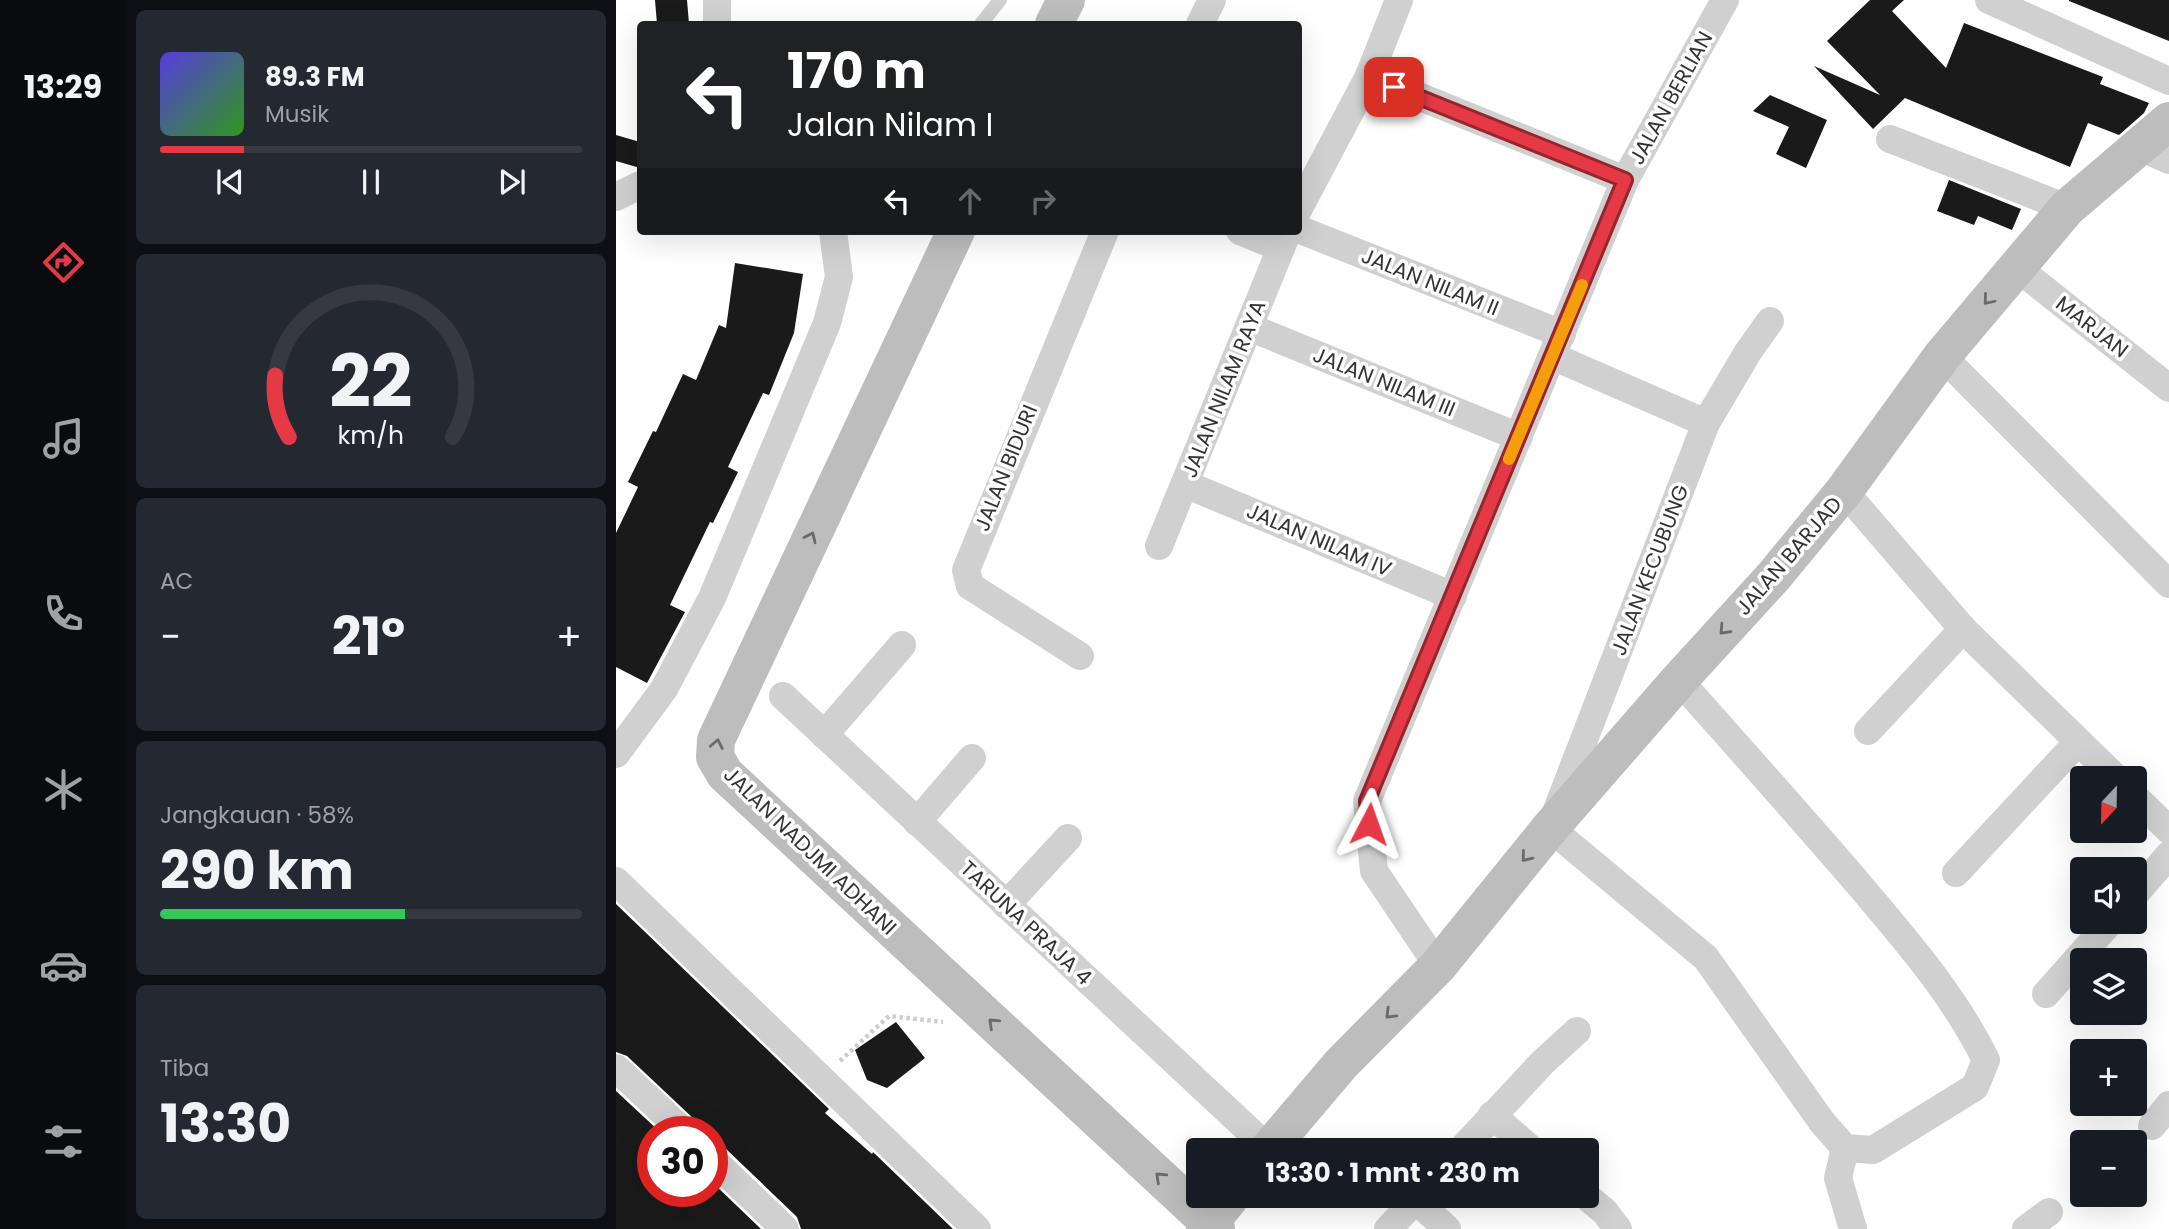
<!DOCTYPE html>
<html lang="id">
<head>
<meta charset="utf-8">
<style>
  body { margin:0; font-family:Poppins,sans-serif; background:#242831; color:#f1f3f6; height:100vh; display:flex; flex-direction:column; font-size:26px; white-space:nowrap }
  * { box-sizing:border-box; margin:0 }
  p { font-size:23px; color:#9ea1a6 }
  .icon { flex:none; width:38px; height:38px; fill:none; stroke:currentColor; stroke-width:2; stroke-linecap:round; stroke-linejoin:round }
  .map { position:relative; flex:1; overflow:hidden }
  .panel { display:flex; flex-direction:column; gap:10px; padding:10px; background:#0d0f14; width:490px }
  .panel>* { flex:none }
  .top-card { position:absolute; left:21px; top:21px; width:665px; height:214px; border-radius:7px; box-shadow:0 7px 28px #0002; background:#202124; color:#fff; overflow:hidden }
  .needle { width:46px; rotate:202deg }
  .buttons { position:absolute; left:1454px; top:766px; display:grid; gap:14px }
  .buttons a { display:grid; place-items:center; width:77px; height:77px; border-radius:7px; background:#171b24; box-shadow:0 7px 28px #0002; font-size:35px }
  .speed { position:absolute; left:21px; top:1116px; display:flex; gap:14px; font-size:35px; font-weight:700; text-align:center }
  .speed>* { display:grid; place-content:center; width:91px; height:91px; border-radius:50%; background:#171b24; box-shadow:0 7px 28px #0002; line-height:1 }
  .speed .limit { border:10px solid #d22; background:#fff; color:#111 }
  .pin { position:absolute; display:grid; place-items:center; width:60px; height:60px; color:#fff; margin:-30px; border-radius:14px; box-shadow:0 4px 10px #0006 }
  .me { position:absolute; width:77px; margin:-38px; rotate:4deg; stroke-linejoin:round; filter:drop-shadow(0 0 5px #0008) }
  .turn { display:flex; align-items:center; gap:24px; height:147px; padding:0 35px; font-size:32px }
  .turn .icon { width:91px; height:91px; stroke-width:2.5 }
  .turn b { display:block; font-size:49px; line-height:60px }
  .lanes { display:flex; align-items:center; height:66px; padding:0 35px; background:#0003; justify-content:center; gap:35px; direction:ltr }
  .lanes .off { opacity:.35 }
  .big { font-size:52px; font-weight:700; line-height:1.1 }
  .panel .widget { flex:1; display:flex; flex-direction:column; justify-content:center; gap:10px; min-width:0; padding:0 24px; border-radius:10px; background:#242831 }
  .panel .dial { align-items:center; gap:0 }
  .dial svg { height:182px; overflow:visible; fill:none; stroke:#363941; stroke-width:7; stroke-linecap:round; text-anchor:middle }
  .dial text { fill:#f1f3f6; stroke:none }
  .song { display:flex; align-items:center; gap:21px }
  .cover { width:84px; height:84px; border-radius:10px; background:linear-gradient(135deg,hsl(250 70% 55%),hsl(110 70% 35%)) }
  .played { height:7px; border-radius:4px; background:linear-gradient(90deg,#e63946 20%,#363941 20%) }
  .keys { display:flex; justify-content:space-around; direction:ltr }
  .heat { display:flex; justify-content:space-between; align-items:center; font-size:38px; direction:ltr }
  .charge { height:10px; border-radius:5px; background:linear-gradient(90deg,#34c759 58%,#363941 0) }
  .trip { position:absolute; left:570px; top:1138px; width:413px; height:70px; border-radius:7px; background:#171b24; box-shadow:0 7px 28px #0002; font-weight:700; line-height:70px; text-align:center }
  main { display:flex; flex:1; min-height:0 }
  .dock { display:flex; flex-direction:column; width:126px; justify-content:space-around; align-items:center; background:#090b0e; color:#9ea1a6 }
  .dock .icon { width:49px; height:49px }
  .dock .current { color:#e63946 }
  .dock b { font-size:32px; color:#f1f3f6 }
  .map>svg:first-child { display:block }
  .building { fill:#1a1a1a }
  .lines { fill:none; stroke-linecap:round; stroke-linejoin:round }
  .path { stroke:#cdcdcd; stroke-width:4.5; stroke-dasharray:3.5 3.5; stroke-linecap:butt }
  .lane { stroke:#d0d0d0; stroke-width:14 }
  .street { stroke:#d0d0d0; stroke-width:28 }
  .secondary { stroke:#bdbdbd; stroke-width:38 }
  .oneway { stroke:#6a6a6a }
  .route-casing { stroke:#96252e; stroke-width:18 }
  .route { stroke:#e63946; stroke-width:12 }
  .slow { stroke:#f59e0b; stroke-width:12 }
  .labels { text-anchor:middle; stroke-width:7; stroke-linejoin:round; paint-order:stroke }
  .street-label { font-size:21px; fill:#333; stroke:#fff }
</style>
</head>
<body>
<main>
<nav class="dock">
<b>13:29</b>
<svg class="icon current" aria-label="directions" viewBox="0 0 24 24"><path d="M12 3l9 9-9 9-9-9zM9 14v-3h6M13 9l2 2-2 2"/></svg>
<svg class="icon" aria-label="music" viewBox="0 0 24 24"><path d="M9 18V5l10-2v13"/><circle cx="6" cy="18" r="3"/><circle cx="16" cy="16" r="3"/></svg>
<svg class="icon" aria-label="phone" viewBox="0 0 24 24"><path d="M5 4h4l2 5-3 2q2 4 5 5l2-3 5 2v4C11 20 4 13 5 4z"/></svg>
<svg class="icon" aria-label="climate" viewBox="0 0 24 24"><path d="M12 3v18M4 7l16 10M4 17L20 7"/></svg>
<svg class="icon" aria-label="car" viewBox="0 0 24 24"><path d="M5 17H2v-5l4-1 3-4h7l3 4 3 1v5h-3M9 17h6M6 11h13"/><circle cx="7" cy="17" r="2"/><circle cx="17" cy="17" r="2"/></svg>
<svg class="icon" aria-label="filters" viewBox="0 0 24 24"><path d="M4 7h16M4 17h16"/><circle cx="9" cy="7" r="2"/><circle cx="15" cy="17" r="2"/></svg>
</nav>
<section class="panel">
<div class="widget">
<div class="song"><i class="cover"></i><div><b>89.3 FM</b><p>Musik</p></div></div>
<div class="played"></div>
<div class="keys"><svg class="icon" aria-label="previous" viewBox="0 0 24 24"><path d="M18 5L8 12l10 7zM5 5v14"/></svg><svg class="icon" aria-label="pause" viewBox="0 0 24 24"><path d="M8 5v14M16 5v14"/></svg><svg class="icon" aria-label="next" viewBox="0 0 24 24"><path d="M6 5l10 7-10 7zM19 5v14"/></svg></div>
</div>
<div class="widget dial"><svg viewBox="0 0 100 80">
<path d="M14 69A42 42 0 1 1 86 69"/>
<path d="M14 69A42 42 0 0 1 8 42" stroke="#e63946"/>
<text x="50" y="56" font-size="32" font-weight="700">22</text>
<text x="50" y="72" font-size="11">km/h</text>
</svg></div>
<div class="widget"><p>AC</p>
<div class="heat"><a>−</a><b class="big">21°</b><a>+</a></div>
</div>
<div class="widget"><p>Jangkauan · 58%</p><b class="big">290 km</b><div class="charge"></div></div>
<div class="widget"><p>Tiba</p><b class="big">13:30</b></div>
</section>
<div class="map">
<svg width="1553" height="1229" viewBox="0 0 1553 1229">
  <rect width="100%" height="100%" fill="#fff"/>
  <g class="building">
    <polygon points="39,0 71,0 73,24 41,24"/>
    <polygon points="1254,0 1288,0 1276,11 1330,68 1348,23 1487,77 1484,84 1533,103 1528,113 1503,135 1472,123 1454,167 1289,98 1257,129 1198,66 1264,95 1211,41"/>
    <polygon points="1453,0 1553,0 1553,41 1453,1"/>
    <polygon points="1154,95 1211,120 1190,168 1160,154 1173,127 1137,111"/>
    <polygon points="0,135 24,142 24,168 0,161"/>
    <polygon points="1333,180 1405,209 1396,230 1362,216 1358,225 1321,211"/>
    <polygon points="119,263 187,274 178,333 153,395 147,393 112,467 122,472 97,523 94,522 54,605 69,612 31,683 0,667 0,533 22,487 12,482 37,431 40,432 67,374 80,380 103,325 110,328"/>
    <polygon points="0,904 213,1109 209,1113 256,1154 257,1152 337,1229 185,1229 181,1217 108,1147 96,1143 96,1132 84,1132 79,1120 11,1056 0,1052"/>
    <polygon points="280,1022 309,1058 271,1088 251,1080 239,1050"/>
    <polygon points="0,1091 44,1132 37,1132 37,1192 96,1192 96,1182 145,1229 0,1229"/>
  </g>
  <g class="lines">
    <polyline class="path" points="224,1061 273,1016 327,1022"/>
    <polyline class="lane" points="365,24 384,0"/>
    <g class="street">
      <polyline points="1373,0 1553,81"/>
      <polyline points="101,24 101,0"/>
      <polyline points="584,24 596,0"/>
      <polyline points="753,76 1009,180"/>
      <polyline points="1274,139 1451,208"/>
      <polyline points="1522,146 1553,160"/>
      <polyline points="0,197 24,185"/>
      <polyline points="682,210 753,76 783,0"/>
      <polyline points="682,229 946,334"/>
      <polyline points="624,231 665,248"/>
      <polyline points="1400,267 1553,388"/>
      <polyline points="633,327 903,437"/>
      <polyline points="936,356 1090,423"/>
      <polyline points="1326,356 1553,584"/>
      <polyline points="569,484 837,596"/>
      <polyline points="1228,491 1347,629 1501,779"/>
      <polyline points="543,546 672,231"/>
      <polyline points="464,656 354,586 350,570 489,231"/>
      <path d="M1063 680C1124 749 1186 818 1246 888 1292 943 1338 995 1370 1060L1359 1087 1257 1150 1229 1148 1206 1122 1090 958 934 828 1090 423 1132 352 1154 321"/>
      <polyline points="167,696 653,1149"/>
      <polyline points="1252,731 1347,629"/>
      <polyline points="208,735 286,645"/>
      <polyline points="0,754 48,689 96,598 211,323 223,277 217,231"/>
      <polyline points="1519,797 1553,830"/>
      <polyline points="301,822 356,758"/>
      <polyline points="1340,873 1462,742"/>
      <polyline points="0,881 361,1229"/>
      <polyline points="1519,894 1553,855"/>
      <polyline points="390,905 452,838"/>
      <polyline points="822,966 758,871 751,801 1009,180 1109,0"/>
      <polyline points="1430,994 1494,922"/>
      <polyline points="0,1068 68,1132"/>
      <polyline points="876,1115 916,1150"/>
      <polyline points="1536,1126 1553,1105"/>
      <polyline points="1229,1148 1222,1178 1237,1229"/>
      <polyline points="845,1150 926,1063 961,1031"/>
      <polyline points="96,1159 169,1229"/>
      <polyline points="969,1195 989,1212 1002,1229"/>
      <polyline points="800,1200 831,1229"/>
      <polyline points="772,1229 804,1195"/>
      <polyline points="1410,1229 1433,1212"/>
    </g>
    <g class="secondary">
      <polyline points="438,24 450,0"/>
      <polyline points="340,231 100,740 99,757 109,774 600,1229"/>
      <polyline points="652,1150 725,1064 822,966 934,828 1063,680 1158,576 1228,491 1326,356 1451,208 1553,121"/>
      <polyline points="589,1229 616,1195"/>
    </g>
  </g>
  <defs><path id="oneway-chevron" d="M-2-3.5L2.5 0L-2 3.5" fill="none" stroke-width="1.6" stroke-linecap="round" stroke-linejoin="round" transform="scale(1.75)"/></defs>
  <g class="oneway">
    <use href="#oneway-chevron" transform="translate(1372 300) rotate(130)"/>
    <use href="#oneway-chevron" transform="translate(195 537) rotate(-65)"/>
    <use href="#oneway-chevron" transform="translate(1108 630) rotate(133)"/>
    <use href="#oneway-chevron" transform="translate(101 744) rotate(-79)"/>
    <use href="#oneway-chevron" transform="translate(910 857) rotate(129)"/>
    <use href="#oneway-chevron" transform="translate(774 1014) rotate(135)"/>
    <use href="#oneway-chevron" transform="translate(377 1023) rotate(-137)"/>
    <use href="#oneway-chevron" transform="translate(544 1177) rotate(-137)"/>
  </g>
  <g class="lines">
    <g class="route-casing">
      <polyline id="route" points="753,824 751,801 1009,180 778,87"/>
    </g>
    <use href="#route" class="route"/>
    <polyline class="slow" points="893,459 966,285"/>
  </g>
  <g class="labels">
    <g class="street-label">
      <text transform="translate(1055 98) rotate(-61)" y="7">JALAN BERLIAN</text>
      <text transform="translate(814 282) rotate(22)" y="7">JALAN NILAM II</text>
      <text transform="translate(1476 327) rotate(38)" y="7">MARJAN</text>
      <text transform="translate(768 382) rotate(22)" y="7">JALAN NILAM III</text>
      <text transform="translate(608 389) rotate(-68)" y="7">JALAN NILAM RAYA</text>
      <text transform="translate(390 468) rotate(-68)" y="7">JALAN BIDURI</text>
      <text transform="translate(703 540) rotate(23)" y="7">JALAN NILAM IV</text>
      <text transform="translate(1173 556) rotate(-49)" y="7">JALAN BARJAD</text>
      <text transform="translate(1034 570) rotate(-69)" y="7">JALAN KECUBUNG</text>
      <text transform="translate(194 851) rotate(44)" y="7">JALAN NADJMI ADHANI</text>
      <text transform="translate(410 923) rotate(43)" y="7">TARUNA PRAJA 4</text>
    </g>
  </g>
</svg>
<div class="buttons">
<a><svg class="needle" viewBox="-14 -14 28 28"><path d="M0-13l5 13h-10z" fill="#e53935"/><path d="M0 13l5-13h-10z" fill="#9ea1a6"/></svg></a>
<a><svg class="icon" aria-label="sound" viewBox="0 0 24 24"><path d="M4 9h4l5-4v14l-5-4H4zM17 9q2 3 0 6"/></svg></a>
<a><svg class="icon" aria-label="layers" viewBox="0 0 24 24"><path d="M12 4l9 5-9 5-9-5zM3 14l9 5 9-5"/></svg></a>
<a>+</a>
<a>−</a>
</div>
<div class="speed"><div class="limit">30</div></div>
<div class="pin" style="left:778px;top:87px;background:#d93025"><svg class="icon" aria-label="arrive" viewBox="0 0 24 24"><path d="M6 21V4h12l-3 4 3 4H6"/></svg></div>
<svg class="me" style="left:753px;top:824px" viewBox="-20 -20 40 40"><path d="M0-17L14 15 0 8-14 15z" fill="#e63946" stroke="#fff" stroke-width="4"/></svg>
<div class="trip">13:30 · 1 mnt · 230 m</div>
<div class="top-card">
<div class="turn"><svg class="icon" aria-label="left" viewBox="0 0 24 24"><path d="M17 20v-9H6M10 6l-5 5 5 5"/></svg><div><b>170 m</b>Jalan Nilam I</div></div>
<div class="lanes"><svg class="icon" aria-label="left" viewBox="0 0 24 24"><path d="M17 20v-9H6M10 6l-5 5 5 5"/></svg><svg class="icon off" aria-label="ahead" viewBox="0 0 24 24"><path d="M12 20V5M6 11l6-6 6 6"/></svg><svg class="icon off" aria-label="right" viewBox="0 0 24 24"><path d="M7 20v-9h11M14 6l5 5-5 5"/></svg></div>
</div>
</div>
</main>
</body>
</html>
